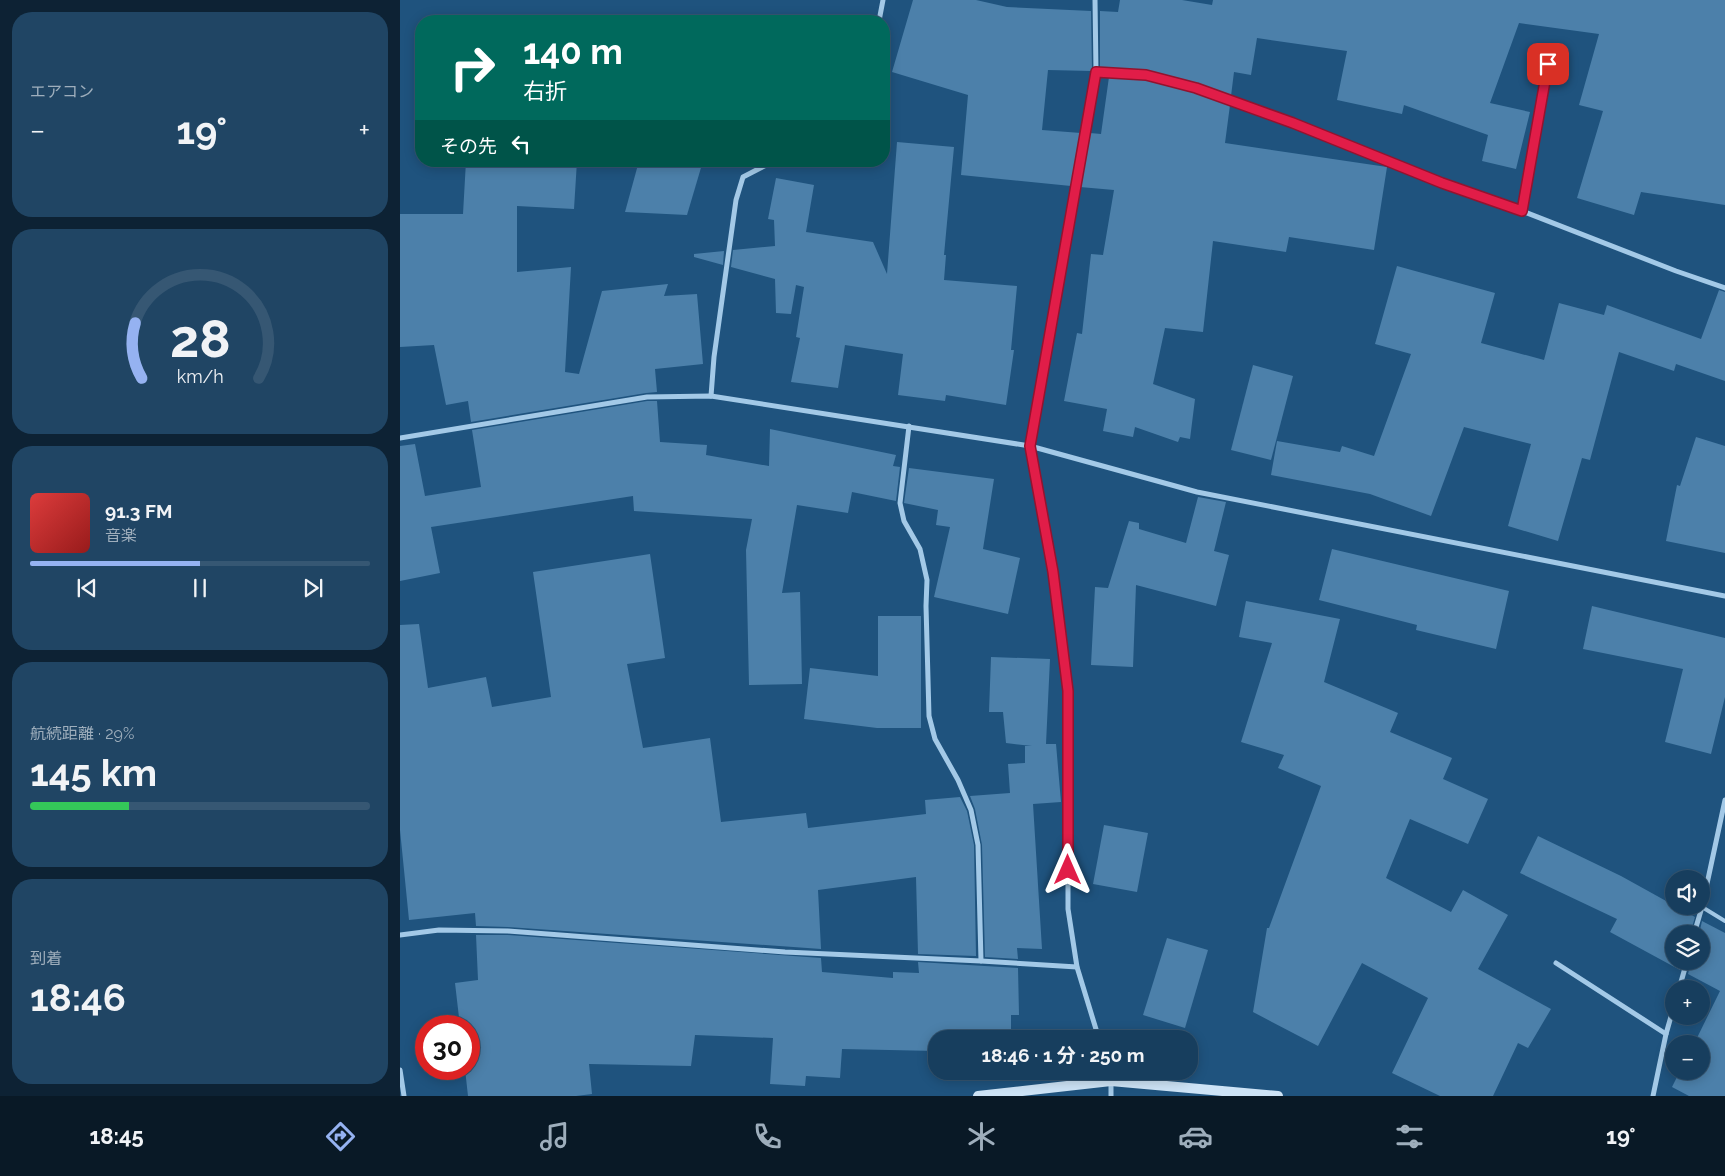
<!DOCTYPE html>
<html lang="ja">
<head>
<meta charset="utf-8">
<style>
  body { margin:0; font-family:Raleway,"Noto Sans JP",sans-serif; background:#204564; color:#f1f3f6; height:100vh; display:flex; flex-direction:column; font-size:19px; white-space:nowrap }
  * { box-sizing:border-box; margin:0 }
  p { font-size:16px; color:#9eaebc }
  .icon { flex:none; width:28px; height:28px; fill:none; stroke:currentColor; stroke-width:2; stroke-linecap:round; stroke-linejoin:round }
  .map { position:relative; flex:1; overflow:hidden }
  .panel { display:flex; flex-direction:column; gap:12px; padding:12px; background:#0d2234; width:400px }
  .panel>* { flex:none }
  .banner { position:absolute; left:15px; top:15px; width:475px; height:152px; border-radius:20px; box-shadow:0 2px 12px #0003,0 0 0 1px #365773; background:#00695c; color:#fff; overflow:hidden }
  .buttons { position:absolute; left:1265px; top:870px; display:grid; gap:10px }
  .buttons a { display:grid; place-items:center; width:45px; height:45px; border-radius:50%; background:#173e5e; box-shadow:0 2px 12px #0003,0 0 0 1px #365773; font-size:25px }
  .speed { position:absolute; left:15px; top:1015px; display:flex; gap:10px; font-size:25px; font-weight:700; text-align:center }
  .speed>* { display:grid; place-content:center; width:65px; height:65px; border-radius:50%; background:#173e5e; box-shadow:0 2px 12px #0003,0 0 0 1px #365773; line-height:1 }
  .speed .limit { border:8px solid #d22; background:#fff; color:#111 }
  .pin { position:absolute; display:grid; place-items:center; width:42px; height:42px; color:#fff; margin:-21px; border-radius:10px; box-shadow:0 2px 8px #0006 }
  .me { position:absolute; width:55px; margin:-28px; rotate:0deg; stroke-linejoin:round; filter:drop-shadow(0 0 4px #0008) }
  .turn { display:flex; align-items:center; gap:18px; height:105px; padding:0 25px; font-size:22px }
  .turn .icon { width:65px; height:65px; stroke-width:2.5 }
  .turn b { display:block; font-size:35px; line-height:42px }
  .then { display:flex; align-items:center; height:48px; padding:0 25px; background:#0003; gap:10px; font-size:19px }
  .big { font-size:38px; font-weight:700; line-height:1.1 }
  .panel .tile { flex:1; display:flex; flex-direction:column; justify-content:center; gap:8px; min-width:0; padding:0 18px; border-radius:20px; background:#204564 }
  .panel .dial { align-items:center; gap:0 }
  .dial svg { height:130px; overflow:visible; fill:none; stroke:#365773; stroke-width:7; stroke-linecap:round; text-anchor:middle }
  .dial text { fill:#f1f3f6; stroke:none }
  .song { display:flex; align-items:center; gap:15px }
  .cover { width:60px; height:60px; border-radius:8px; background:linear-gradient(135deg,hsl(0 70% 55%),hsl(0 70% 35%)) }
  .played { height:5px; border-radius:2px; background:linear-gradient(90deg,#95b2f1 50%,#365773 50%) }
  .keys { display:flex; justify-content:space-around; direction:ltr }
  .heat { display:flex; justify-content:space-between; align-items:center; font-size:28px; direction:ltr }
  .charge { height:8px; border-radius:4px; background:linear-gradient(90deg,#34c759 29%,#365773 0) }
  .trip { position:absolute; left:528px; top:1030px; width:270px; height:50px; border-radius:20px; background:#173e5e; box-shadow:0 2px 12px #0003,0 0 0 1px #365773; font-weight:700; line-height:50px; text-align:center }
  .tab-bar { display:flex; height:80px; justify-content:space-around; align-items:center; background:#091926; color:#9eaebc }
  .tab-bar .icon { width:35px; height:35px }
  .tab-bar .selected { color:#95b2f1 }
  .tab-bar b { font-size:22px; color:#f1f3f6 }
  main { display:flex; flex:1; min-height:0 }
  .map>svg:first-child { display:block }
  .building { fill:#4c80aa }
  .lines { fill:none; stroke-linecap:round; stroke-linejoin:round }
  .lane { stroke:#a3c9e7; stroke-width:4 }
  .street { stroke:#a3c9e7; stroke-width:5 }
  .secondary { stroke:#cde3f6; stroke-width:10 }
  .route-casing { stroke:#92132f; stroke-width:12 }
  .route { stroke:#e11d48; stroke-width:9 }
</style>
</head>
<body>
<main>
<section class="panel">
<div class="tile"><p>エアコン</p>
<div class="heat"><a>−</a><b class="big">19°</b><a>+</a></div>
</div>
<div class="tile dial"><svg viewBox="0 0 100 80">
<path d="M14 69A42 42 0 1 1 86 69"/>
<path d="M14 69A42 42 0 0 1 10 35" stroke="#95b2f1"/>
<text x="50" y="56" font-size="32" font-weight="700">28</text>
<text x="50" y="72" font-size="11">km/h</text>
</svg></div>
<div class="tile">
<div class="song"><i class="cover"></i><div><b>91.3 FM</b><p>音楽</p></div></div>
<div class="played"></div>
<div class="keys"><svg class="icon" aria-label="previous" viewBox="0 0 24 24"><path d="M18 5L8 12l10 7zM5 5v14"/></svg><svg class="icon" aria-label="pause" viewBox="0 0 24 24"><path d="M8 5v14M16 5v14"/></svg><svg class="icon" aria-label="next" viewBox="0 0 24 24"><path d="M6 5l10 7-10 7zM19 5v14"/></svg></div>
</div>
<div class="tile"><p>航続距離 · 29%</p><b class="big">145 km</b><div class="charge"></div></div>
<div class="tile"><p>到着</p><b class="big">18:46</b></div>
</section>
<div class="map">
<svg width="1325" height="1096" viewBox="0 0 1325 1096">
  <rect width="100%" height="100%" fill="#1f537e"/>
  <g class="building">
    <polygon points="513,0 576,0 607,7 691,11 692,71 648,70 642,130 681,133 671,186 561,175 568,95 492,72"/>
    <polygon points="720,0 782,0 812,5 813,0 1325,0 1325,205 1241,192 1234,215 1177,198 1203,111 1179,105 1199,34 1119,23 1090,103 1130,112 1116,169 1082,161 1088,135 1004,105 1002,114 937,100 947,51 857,38 851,75 834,72 831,96 796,83 747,71 700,68 700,11 718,12"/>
    <polygon points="709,77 745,79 794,91 830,105 825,143 987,167 974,250 889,237 886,252 813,241 803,332 765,328 753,384 795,399 790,439 780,437 778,442 735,427 733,437 703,431 707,409 664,401 677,333 682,334 691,254 703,255 714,190 680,187 690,133 701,134"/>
    <polygon points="497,142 554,147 544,255 546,255 544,280 617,286 611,350 614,350 606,405 546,395 545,401 498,395 503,354 445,345 438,388 391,382 400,338 396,337 404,287 396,285 391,314 376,313 375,279 331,267 333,250 375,246 374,220 368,219 376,178 414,185 406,232 473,242 487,274"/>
    <polygon points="66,161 177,161 174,209 117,206 117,272 171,267 165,372 179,374 202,291 268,284 264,296 297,294 303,364 255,369 257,392 246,393 71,422 68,401 46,405 34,345 0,347 0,214 63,214"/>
    <polygon points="239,161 303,161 287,215 225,212"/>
    <polygon points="324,251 323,265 294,257 294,254"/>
    <polygon points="997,266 1095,293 1081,343 1144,360 1159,303 1204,315 1207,305 1301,339 1319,290 1325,292 1325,381 1276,364 1274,371 1219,352 1190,460 1182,458 1158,541 1108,526 1131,444 1064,427 1031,516 970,494 871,475 877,441 940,452 942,446 974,456 1011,354 975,344"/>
    <polygon points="853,365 893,376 871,460 831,450"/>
    <polygon points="247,401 257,401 260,442 307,445 306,455 369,466 370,429 496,455 493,466 500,467 496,501 452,492 448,513 397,505 382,593 400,592 402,684 349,685 346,550 352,519 234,511 233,496 31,527 40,573 0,581 0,446 15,444 25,496 81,487 72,430"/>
    <polygon points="1296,437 1325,446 1325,553 1266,541 1277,485 1280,486"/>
    <polygon points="509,468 594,479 583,549 620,558 608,614 534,597 550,527 536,525 538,510 504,503"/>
    <polygon points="798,497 826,502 814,551 829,555 816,606 736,585 733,667 691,665 695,587 708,588 729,521 739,523 739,529 786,543"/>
    <polygon points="932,549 1109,591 1096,649 1016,630 1017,625 919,600"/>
    <polygon points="250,554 265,658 227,664 243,748 310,738 321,822 406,813 408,828 526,814 525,800 560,797 567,811 574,845 576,956 518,954 516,877 418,890 421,949 108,927 76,926 75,913 9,920 0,830 0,625 19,624 28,688 86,677 92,707 151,697 133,572"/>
    <polygon points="846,601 940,619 924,682 998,713 990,732 1052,758 1043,779 1088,799 1068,844 1010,819 986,878 1051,912 1063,890 1108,915 1078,969 1151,1009 1128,1048 1118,1043 1093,1096 1040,1096 992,1073 1028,998 962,963 918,1046 853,1012 867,928 869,928 921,786 878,768 884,755 841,742 872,643 839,637"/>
    <polygon points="1192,606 1325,638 1325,697 1311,754 1265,742 1283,669 1183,649"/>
    <polygon points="478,616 521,616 521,728 477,728 404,719 410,668 478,676"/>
    <polygon points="591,657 650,659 646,744 656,744 661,802 633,804 642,949 617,948 618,959 585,957 582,845 575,809 570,796 610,793 608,764 625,763 625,746 632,746 606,743 603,712 589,712"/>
    <polygon points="704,825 748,833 737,892 693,884"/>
    <polygon points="1138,836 1221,876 1295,917 1290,934 1274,934 1274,961 1282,961 1280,970 1210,932 1217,919 1120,873"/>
    <polygon points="1302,921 1325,933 1325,1096 1289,1096 1272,1087 1280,1071 1301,1071 1301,1044 1294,1044 1320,991 1288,974 1291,961 1301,961 1301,934 1299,934"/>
    <polygon points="76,935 108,935 421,958 422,972 493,978 493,972 519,973 518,962 618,968 619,1015 611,1015 611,1039 536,1039 536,1051 442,1049 440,1078 406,1076 405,1086 370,1084 373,1038 295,1035 291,1066 189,1064 192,1094 176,1096 68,1096 65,1069 69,1069 69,1026 60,1026 55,983 78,980"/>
    <polygon points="767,938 808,950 785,1028 743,1015"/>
  </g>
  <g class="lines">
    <polyline class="lane" points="1302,907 1325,921"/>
    <g class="street">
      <polyline points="695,0 696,72 630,446 653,572 668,691 668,909 677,967 699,1039"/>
      <polyline points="479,21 483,0"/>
      <polyline points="696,72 746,75 795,87 908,129 1042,183 1122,211 1276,271 1325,288"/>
      <polyline points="1122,211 1148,64"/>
      <polyline points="311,396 314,357 336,200 343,177 374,161"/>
      <polyline points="509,426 500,503 504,521 520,549 527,580 526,606 529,716 535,739 558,780 571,810 578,845 581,961"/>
      <polyline points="0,438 247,397 311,396 630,446 797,492 1325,596"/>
      <polyline points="1294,934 1302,907 1325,800"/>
      <polyline points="0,935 39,930 108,931 385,952 581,961 677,967"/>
      <polyline points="1156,963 1266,1034"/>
      <polyline points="1279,989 1287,961"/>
      <polyline points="0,1070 4,1096"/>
      <polyline points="709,1071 711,1081 711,1096"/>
      <polyline points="1253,1096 1266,1034 1274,1006"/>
    </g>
    <polyline class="secondary" points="578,1096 711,1081 878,1096"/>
  </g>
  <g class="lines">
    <g class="route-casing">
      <polyline id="route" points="668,870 668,691 653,572 630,446 696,72 746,75 796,88 893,123 1042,183 1122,211 1148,64"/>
    </g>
    <use href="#route" class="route"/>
  </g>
</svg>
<div class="buttons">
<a><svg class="icon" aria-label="sound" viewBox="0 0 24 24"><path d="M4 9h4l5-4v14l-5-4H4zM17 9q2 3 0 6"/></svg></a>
<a><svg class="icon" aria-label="layers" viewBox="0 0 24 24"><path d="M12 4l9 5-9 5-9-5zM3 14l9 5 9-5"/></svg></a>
<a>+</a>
<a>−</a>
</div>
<div class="speed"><div class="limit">30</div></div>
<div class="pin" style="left:1148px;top:64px;background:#d93025"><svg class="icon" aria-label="arrive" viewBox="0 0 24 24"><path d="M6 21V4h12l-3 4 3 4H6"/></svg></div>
<svg class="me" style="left:668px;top:870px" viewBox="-20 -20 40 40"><path d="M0-17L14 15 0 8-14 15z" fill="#e11d48" stroke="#fff" stroke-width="4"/></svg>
<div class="trip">18:46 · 1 分 · 250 m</div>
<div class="banner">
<div class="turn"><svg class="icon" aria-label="right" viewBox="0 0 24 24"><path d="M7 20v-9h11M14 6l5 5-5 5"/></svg><div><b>140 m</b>右折</div></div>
<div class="then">その先<svg class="icon" aria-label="left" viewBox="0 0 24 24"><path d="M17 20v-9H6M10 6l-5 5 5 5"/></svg></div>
</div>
</div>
</main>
<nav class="tab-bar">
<b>18:45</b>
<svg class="icon selected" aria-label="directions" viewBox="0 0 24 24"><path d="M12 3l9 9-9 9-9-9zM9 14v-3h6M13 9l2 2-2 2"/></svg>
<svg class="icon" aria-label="music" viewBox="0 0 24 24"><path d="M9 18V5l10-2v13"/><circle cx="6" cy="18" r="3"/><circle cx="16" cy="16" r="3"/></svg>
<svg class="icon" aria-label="phone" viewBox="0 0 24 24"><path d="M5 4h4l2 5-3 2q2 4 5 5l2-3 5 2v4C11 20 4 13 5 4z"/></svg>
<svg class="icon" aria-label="climate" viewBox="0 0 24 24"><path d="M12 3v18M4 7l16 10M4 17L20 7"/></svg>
<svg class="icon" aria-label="car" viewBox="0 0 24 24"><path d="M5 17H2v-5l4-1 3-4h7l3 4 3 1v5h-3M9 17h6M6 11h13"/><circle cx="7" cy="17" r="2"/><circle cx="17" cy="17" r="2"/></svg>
<svg class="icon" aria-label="filters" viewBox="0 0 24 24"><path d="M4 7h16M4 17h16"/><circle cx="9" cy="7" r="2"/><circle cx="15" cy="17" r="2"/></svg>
<b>19°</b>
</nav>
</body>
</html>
